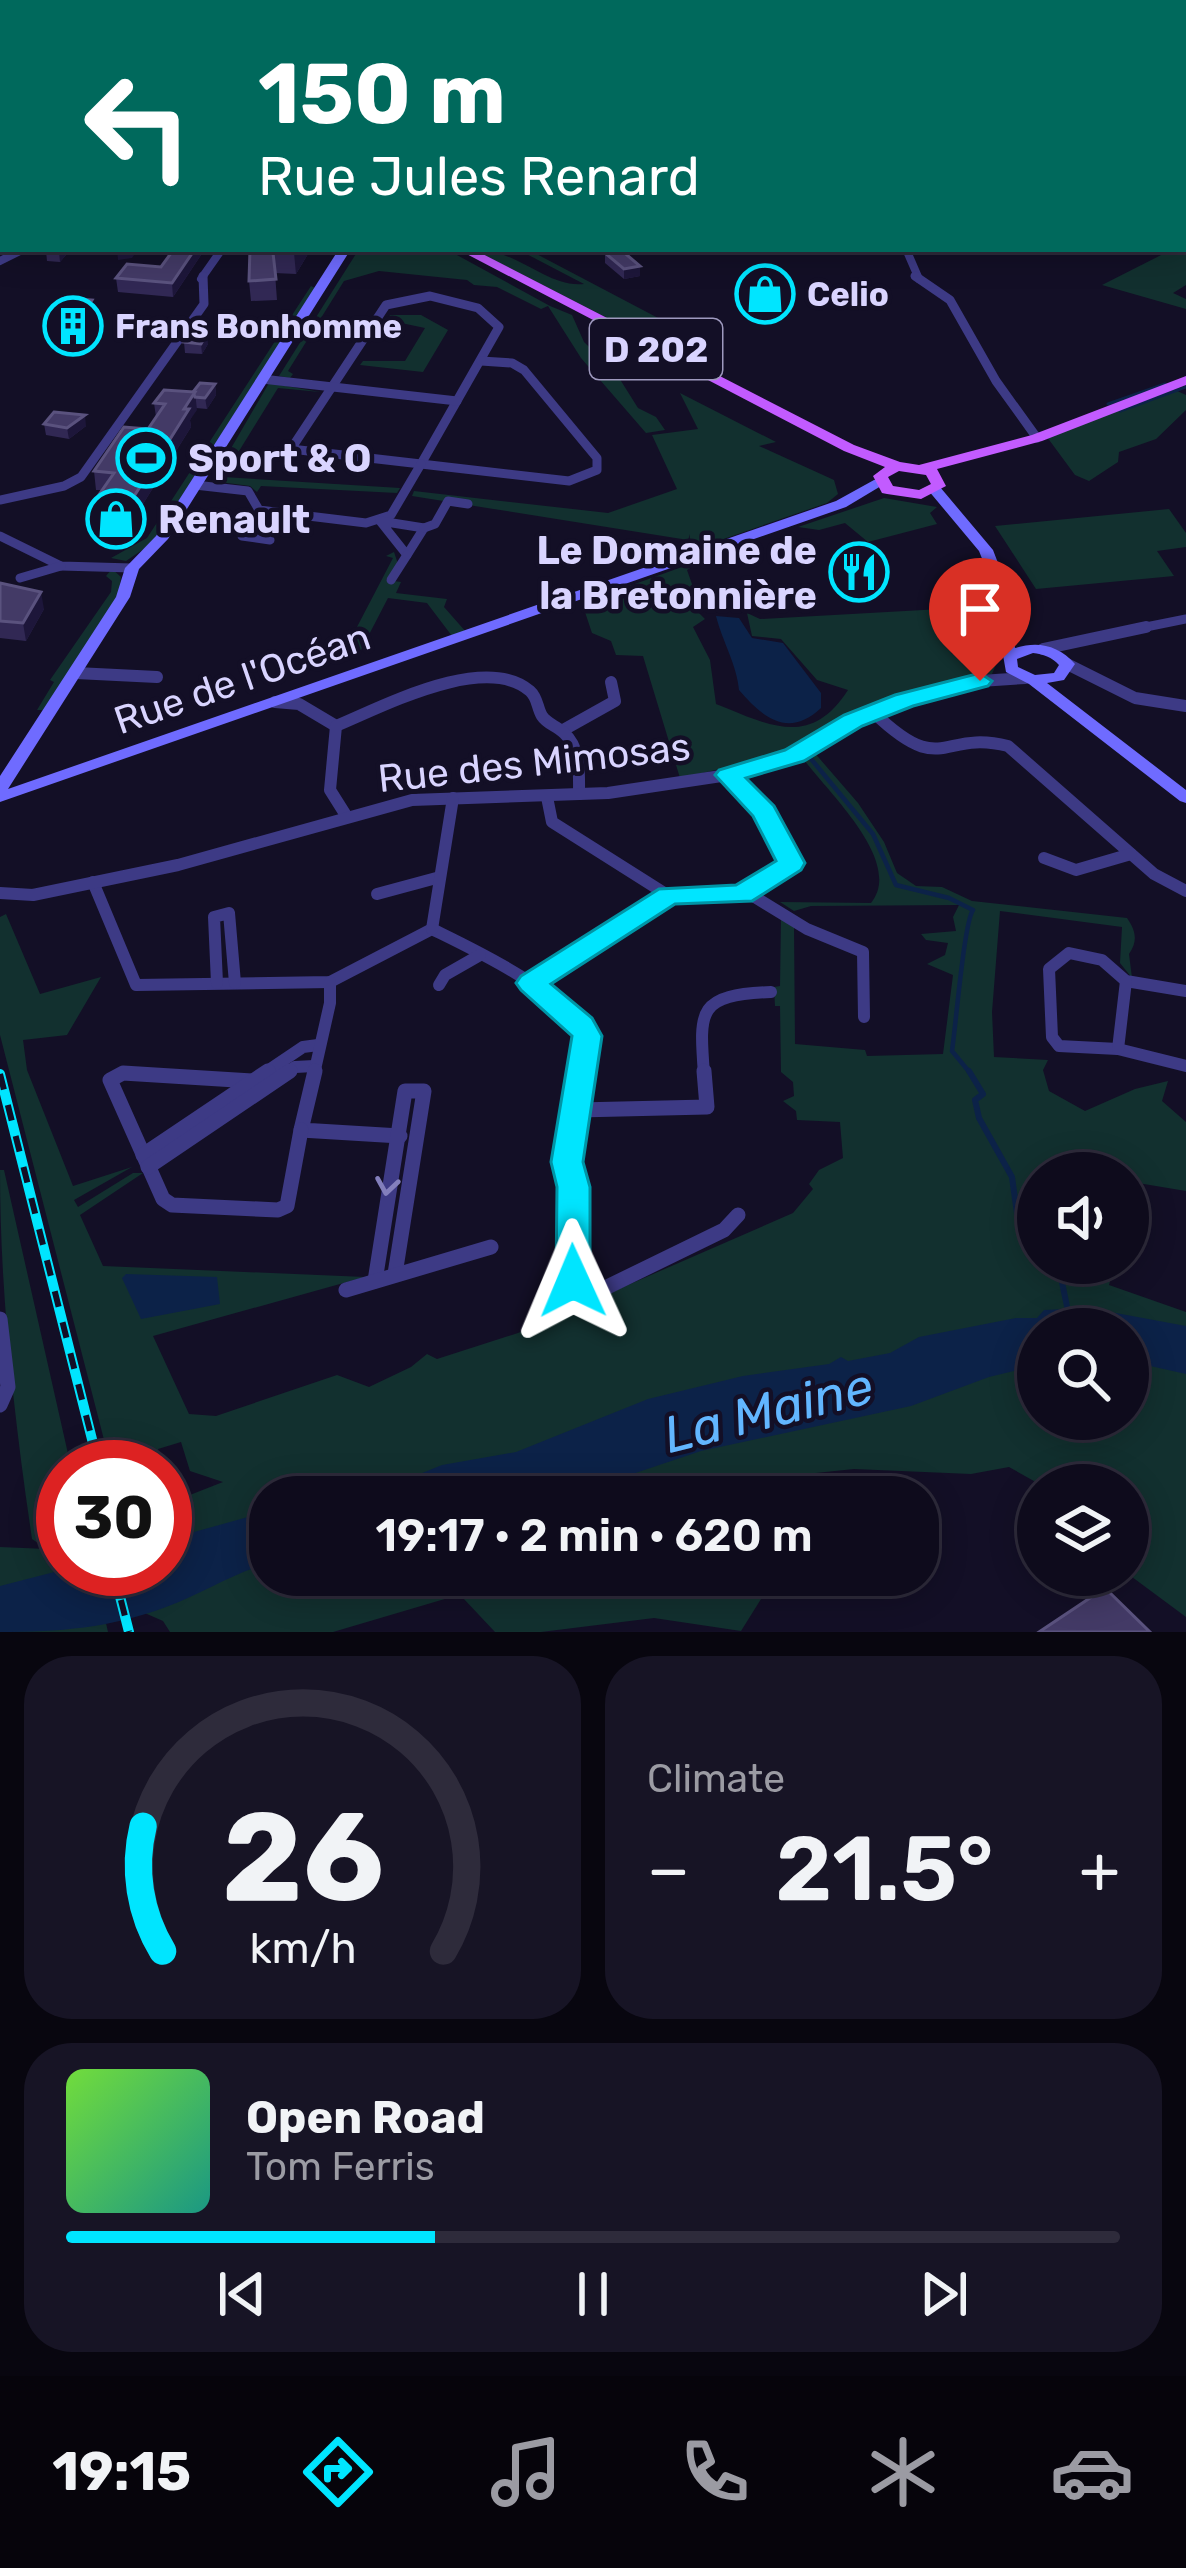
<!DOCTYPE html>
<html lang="en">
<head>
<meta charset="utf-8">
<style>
  body { margin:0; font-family:Rubik,sans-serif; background:#171425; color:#f1f3f6; height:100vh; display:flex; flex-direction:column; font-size:45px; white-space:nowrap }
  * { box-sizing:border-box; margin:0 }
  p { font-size:39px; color:#9b9ba3 }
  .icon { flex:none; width:66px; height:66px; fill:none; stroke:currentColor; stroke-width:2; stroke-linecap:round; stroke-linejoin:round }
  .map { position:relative; height:1632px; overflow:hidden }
  .details { display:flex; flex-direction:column; gap:24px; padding:24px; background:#08060f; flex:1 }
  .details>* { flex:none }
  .hud { position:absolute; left:0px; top:0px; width:1188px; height:252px; box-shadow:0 6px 30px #0003,0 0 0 3px #2e2b3b; background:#00695c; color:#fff; overflow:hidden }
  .tools { position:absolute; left:1017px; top:1152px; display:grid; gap:24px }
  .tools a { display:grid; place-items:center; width:132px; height:132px; border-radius:50%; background:#0e0b1c; box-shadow:0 6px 30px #0003,0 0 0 3px #2e2b3b; font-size:60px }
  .speed { position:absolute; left:36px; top:1440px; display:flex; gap:24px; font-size:60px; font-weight:700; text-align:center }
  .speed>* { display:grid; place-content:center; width:156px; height:156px; border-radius:50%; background:#0e0b1c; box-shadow:0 6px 30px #0003,0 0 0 3px #2e2b3b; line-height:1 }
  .speed .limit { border:18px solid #d22; background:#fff; color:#111 }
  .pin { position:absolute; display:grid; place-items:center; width:102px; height:102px; color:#fff; margin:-123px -51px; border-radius:50% 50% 50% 0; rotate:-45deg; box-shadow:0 0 12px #0007 }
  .pin .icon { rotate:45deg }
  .me { position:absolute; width:132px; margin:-66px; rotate:359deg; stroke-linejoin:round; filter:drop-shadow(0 0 9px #0008) }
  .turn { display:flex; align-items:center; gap:42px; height:252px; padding:0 60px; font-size:54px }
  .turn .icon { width:156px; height:156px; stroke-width:2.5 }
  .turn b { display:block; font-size:84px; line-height:102px }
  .big { font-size:90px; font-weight:600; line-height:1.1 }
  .details .widget { flex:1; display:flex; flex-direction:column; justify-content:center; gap:18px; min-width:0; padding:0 42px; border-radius:48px; background:#171425 }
  .details .dial { align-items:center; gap:0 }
  .dial svg { height:312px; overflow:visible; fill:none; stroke:#2e2b3b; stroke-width:7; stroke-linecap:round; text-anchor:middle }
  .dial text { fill:#f1f3f6; stroke:none }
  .song { display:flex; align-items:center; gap:36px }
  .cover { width:144px; height:144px; border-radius:18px; background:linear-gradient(135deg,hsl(100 70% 55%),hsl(170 70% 35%)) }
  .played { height:12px; border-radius:6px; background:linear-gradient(90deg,#00e5ff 35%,#2e2b3b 35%) }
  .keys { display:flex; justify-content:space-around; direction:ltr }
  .heat { display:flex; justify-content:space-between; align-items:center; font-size:66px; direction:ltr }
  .details .tiles { flex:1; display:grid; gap:24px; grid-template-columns:1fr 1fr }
  .widget:last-child { grid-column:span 2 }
  .trip { position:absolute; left:249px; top:1476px; width:690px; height:120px; border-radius:48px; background:#0e0b1c; box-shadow:0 6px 30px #0003,0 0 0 3px #2e2b3b; font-weight:600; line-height:120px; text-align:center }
  .tabs { display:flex; height:192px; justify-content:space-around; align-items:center; background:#06040b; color:#9b9ba3 }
  .tabs .icon { width:84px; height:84px }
  .tabs .active { color:#00e5ff }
  .tabs b { font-size:54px; color:#f1f3f6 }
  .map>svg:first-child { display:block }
  .green { fill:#12302f; fill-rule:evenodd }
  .water { fill:#0c2248 }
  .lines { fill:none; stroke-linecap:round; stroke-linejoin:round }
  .stream-far2 { stroke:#0c2248; stroke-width:3 }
  .stream-far1 { stroke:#0c2248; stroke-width:4.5 }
  .stream { stroke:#0c2248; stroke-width:6 }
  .street-far3 { stroke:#3d3a85; stroke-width:8 }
  .street-far2 { stroke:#3d3a85; stroke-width:9 }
  .street-far1 { stroke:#3d3a85; stroke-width:12 }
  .street { stroke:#3d3a85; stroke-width:15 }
  .secondary { fill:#6f6bff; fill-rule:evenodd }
  .primary { fill:#c25bff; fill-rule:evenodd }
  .rail-casing { stroke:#00e5ff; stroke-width:10 }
  .rail { stroke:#130f26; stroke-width:6; stroke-dasharray:16; stroke-linecap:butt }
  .wall { fill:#312854 }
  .shaded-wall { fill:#1d163a }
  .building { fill:#433a66; stroke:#5a527e; stroke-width:3 }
  .oneway { stroke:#837fbc }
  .route { fill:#00e5ff; stroke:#0095a6; stroke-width:3 }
  .labels { text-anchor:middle; stroke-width:9; stroke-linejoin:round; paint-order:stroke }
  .far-poi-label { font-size:33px; font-weight:bold; fill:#d9d4ff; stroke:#130f26; text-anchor:start }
  .shield { fill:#130f26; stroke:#9e99be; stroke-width:3 }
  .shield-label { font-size:36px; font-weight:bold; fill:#d9d4ff }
  .poi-label { font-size:39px; font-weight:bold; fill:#d9d4ff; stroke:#130f26; text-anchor:start }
  .street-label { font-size:39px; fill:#d9d4ff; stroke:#130f26 }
  .near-water-label { font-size:51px; font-style:italic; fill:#62b6ff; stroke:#130f26 }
</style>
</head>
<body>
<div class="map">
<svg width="1186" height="1632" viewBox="0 0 1186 1632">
  <rect width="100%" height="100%" fill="#130f26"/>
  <g class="green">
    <polygon points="1186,242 1186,285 1173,293 1186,299 1186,309 1102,285 1173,249 1185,249"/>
    <polygon points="359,249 446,249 550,306 572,315 584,342 616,373 638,408 656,417 665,430 646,433 581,358 548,306 541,309 497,287 474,285 467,280 379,271 344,281 288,371 293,374 290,378 279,376"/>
    <path d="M472 249C519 249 546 288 584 284L517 249H527L660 319 625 327Z"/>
    <polygon points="311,286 315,288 151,544 126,561 111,558 147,538"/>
    <polygon points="390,315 421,315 448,330 423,372 360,365 363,361 405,361 425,328 387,320"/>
    <polygon points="269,383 320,392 278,388 223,477 400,488 397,493 261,486 257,492 250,486 212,481"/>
    <polygon points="1175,390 1186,395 1186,410 1156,439 1119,452 1118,462 1089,481 1075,475 1047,437"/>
    <polygon points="680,393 776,442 759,446 834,480 838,494 827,503 689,551 690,534 688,540 412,496 414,491 608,513 677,489 652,435 698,429"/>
    <polygon points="884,498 937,507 930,513 937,524 868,542 845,523 819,530 798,527"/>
    <polygon points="1169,509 1186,533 1186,547 1157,551 1174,576 1036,589 995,526"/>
    <polygon points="394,552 398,564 386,580 401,582 396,593 447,599 444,607 466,632 452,636 427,603 388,598 361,650 346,648 393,558 386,556"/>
    <path d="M707 558 687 570 693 587 736 598 730 605 698 612 705 619 693 627 710 660 716 704C769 725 810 749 848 690L817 680 781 639 752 636 747 613 760 619 977 607 976 614 951 615 939 623 952 654H973L992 647 987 607 991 599 997 662 992 674 941 685 870 710 791 753 680 778 643 656 616 655 611 641 592 633 582 603Z"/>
    <polygon points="112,569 121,577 118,598 46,710 37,710 54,682 50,680 111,592 112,581 106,576"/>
    <path d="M813 751 858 803 884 842 897 873 916 886 942 887 972 901 1127 918C1136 931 1138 941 1129 954L1132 978 1120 963 1122 927 1000 911 992 1012 994 1057 1048 1060 1043 1070 1049 1091 1085 1111 1135 1089 1168 1081 1162 1101 1186 1122V1191L1132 1182 1128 1211V1173H1038V1263H1115L1109 1285 1186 1312V1617L1128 1574V1485H1041L1009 1467 971 1474 854 1469 787 1476 724 1497H270V1575H748L768 1588 741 1631 654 1618 541 1632H495L463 1598 465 1593 333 1632H170L163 1621 99 1593 108 1632H0V1547L47 1549 32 1539C14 1416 0 1294 0 1170H4L71 1467H63V1569H165V1477L172 1502 223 1482 190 1471 181 1442 158 1449 162 1467H111L0 1035V917L6 914 40 994 101 977 67 1035 23 1040 27 1070 73 1186 132 1167 74 1200 78 1207 133 1173H143L80 1215 103 1266 365 1277 153 1336 189 1414 216 1416 337 1375 369 1387 411 1367 427 1354 437 1359 518 1333 793 1213 813 1189 809 1184 819 1170 843 1158 840 1122 797 1120 796 1111 783 1101 794 1096 793 1082 781 1072 780 1006H775L774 987 780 986 781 918 794 927 795 1044 865 1050 867 1056 943 1054 953 975 927 964 945 955 948 943 926 940 921 934 956 931 953 917 959 905 811 906 794 911 780 902 871 903C905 861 825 790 802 757ZM1038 1329H1128V1419H1038Z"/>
  </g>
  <g class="water">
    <path d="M716 616 739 618 752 638 783 643 821 693V708C788 739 762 717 739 690 737 665 723 643 716 616Z"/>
    <polygon points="126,1274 217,1277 220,1304 141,1319 122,1278"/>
    <polygon points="1089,1308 1186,1326 1186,1374 1128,1361 1128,1329 1038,1329 1038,1365 989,1377 911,1406 701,1451 564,1497 330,1497 410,1478 442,1465 516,1452 648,1399 743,1376 829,1364 841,1357 848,1361 890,1353 919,1337 1016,1318 1037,1318 1044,1310"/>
    <path d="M270 1511V1563C233 1573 202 1594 166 1607 111 1628 58 1632 0 1632V1586L66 1569H165V1540Z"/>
  </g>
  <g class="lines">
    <g class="stream-far2">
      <polyline points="1108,404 1165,384"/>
      <polyline points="1120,411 1186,387"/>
    </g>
    <path class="stream-far1" d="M807 754 873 834 896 885 949 898 973 910C964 923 956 1024 952 1051L971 1074"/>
    <g class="stream">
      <polyline points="969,1071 983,1094 975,1100 979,1118 1012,1177 1020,1235 1038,1245"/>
      <polyline points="1058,1263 1069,1316"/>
    </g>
    <g class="street-far3">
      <polyline points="36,0 42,3"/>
      <polyline points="115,0 126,3"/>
      <polyline points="1116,0 1139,3"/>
      <polyline points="294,3 298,0"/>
      <polyline points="440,3 447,0"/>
      <polyline points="0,125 3,118"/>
      <polyline points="906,249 919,279"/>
      <polyline points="0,261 24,249"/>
      <polyline points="201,279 222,249"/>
    </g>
    <g class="street-far2">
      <polyline points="915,276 950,300 996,381 1037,438"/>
      <polygon points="430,296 478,308 499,327 421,464 291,449 386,305"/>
      <polyline points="262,379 457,401"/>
      <polyline points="421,464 569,481 597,470 597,458 524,370 512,363 481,361"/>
      <polyline points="195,485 248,491 259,510 366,523 391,515 421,464"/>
      <polyline points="0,500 64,486 81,477 204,304 203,276"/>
      <polyline points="259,510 242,536 270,540"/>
      <polygon points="380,521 424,528 407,555"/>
      <polyline points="424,528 435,524 448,501 468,504"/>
      <polyline points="0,536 61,566 132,568"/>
      <polyline points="20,578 61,566"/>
      <polyline points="391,580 407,555"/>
      <polyline points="1131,630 1186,619"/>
    </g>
    <g class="street-far1">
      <polyline points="1043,649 1146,627"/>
      <polyline points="1067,664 1135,698 1186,706"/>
      <polyline points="76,673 157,677"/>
      <polyline points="275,702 299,704 336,726"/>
      <path d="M873 712C944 780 940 729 1008 746L1154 874 1186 891"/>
      <polyline points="565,729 615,701 611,682"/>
      <polyline points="728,775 764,812 791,864 743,894"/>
      <polyline points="547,797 552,822 669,896"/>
      <path d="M347 817 330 790 336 726C382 707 485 652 530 691 538 698 537 708 542 716 547 724 557 726 564 733 581 748 579 773 579 794"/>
      <polyline points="1044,858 1076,870 1131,854"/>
      <polyline points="93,882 136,985 330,982 432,929"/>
      <polyline points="0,893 33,895 178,865 412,800 608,793 728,775 795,756 853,721 904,700 980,681 1025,678"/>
      <polyline points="377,894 440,877"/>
      <path d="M432 929C487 956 552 986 587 1037L581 1074"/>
      <polyline points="432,929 453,798"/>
      <polyline points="217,983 214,917 229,913 235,983"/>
      <polyline points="531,983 669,896 753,896 807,929 863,952 864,1017"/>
      <polyline points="439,985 445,975 480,955"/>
      <polyline points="1186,991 1126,981 1102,960 1069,953 1049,969 1052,1037 1059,1046 1118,1049 1186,1066"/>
      <polyline points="1118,1049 1126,981"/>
      <polyline points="122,1074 135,1074"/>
      <polyline points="263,1074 303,1047 318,1045"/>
      <polyline points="285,1074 295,1067 314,1066"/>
      <polyline points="314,1074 330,1003 330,982"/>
      <path d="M704 1074C699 1009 698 995 771 992"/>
    </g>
    <g class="street">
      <polyline points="315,1071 301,1130 400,1136"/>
      <polyline points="582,1071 567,1163 573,1187 573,1281 581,1290 603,1289 724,1230 738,1215"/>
      <polyline points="252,1081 123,1073 110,1080 163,1199 172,1205 278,1210 287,1206 301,1130"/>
      <polyline points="578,1110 707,1107 704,1071"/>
      <polyline points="143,1155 268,1071"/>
      <polyline points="148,1167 290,1071"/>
      <polyline points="375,1281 405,1091 424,1091 395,1274"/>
      <polyline points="346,1290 491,1247"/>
      <polyline points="0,1319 8,1387 0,1405"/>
    </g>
    <g class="secondary">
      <polygon points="496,0 506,0 504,3 494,3"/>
      <polygon points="339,249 351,249 168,539 139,569 130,597 8,789 836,501 874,480 879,479 886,483 846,507 0,802 0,776 116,597 125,568 156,536"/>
      <path d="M935 486 940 487 993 550 1003 576 1015 648C1038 641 1058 645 1075 664L1064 680 1047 683 1186 790V803L1180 801 1029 684 1006 672 989 576 979 551 928 490ZM1033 653C1043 654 1052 657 1059 665L1054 673 1035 675 1018 667 1017 659Z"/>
    </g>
    <g class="primary">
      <rect x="0" y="85" width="3" height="7"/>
      <path d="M457 249H473L854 445 900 462 919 465 1032 435 1186 376V385L1042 441 937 469 946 486 921 499 887 494 882 493 873 476 885 467 844 451ZM899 471 926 475 931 484 919 490 893 486 888 477Z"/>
    </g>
    <g class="rail-casing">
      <g id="rail">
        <polyline points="0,1074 99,1467"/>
        <polyline points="113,1569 129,1632"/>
      </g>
    </g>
    <use href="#rail" class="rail"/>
  </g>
  <g class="wall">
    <polygon points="71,249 60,262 47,261 46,251"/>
    <polygon points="150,249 205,249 173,297 118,292 116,278 161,267 170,254 150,252"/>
    <polygon points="250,249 311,249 296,274 275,273 277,300 251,301 249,281"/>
    <polygon points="605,253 640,266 640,276 624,279 605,263"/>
    <polygon points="53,315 94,315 83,332 55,331"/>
    <polygon points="184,342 208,344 202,354 185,353"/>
    <polygon points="215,384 216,395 207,409 196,408 190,420 191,427 123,536 92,527 89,509 102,490 96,490 94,471 148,429 156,417 154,403"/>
    <polygon points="44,424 86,426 69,439 46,435"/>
    <polygon points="0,583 44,609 26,641 0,638"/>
  </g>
  <g class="shaded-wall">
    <polygon points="62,249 71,249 60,262 59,252"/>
    <polygon points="117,249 138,249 132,258 118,260"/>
    <polygon points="195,249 205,249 173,297 172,283"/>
    <polygon points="297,249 311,249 296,274 294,253"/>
    <polygon points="640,266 640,276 624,279 624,269"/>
    <polygon points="92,300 94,315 83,332 81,317"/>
    <polygon points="207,333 208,344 202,354 201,344"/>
    <polygon points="215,384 216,395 207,409 205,398"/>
    <polygon points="195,392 197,410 190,420 191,427 123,536 121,517"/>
    <polygon points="85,415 86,426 69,439 67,428"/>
    <polygon points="41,592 44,609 26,641 23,623"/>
  </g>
  <g class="building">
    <polygon points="174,249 195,249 172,283 116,278 127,264 161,267"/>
    <polygon points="250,249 297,249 294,253 273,253 276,279 249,281"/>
    <polygon points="621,250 640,266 624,269 605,253"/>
    <polygon points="65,298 92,300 81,317 53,315"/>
    <polygon points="191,332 207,333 201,344 184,342"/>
    <polygon points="200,383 215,384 205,398 195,397 193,392"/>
    <polygon points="164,390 195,392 184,409 189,409 121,517 89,509 114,473 94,471 124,427 148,429 165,404 154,403"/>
    <polygon points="54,412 85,415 67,428 44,424"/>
    <polygon points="0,583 41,592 23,623 0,621"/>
    <polygon points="1105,1588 1150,1632 1039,1632"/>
  </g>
  <defs><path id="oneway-chevron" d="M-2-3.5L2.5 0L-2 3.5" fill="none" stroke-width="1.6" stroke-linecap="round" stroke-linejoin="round" transform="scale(3)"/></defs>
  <use class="oneway" href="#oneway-chevron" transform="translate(387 1186) rotate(99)"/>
  <polygon class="route" points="980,673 992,681 988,686 913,706 862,726 804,761 746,778 774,806 805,863 801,870 752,901 675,904 551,984 592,1018 602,1036 583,1162 590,1187 590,1281 585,1290 573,1294 561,1290 556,1281 557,1187 551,1162 572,1036 521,990 516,983 521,976 659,889 736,885 776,861 753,816 715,775 719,770 785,750 844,715 895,695"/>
  <defs>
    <g id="shop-ring" transform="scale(3)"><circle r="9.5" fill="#130f26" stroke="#00e5ff" stroke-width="1.5"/><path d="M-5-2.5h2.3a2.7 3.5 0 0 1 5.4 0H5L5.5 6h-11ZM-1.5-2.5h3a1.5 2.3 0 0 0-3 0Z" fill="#00e5ff"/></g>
    <g id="building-ring" transform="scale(3)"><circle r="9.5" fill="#130f26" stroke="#00e5ff" stroke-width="1.5"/><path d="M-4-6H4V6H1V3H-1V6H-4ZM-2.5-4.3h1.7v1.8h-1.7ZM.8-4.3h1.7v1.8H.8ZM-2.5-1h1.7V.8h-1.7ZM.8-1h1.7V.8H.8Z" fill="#00e5ff"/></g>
    <g id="stadium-ring" transform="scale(3)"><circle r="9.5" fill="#130f26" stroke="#00e5ff" stroke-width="1.5"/><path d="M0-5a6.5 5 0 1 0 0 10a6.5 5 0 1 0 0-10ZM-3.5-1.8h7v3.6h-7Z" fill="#00e5ff"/></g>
    <g id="restaurant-ring" transform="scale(3)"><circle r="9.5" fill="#130f26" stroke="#00e5ff" stroke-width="1.5"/><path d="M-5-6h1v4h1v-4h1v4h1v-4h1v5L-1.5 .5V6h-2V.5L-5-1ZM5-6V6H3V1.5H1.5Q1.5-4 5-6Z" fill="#00e5ff"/></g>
  </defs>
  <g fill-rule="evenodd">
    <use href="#shop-ring" x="765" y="294"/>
    <use href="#building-ring" x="73" y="326"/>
    <use href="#stadium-ring" x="146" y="458"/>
    <use href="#shop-ring" x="116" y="519"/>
    <use href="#restaurant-ring" x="859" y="572"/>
  </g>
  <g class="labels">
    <g class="far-poi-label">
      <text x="807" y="306">Celio</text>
      <text x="115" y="338">Frans Bonhomme</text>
    </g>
    <rect class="shield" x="590" y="319" width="132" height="60" rx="9"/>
    <g class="shield-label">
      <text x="656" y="362">D 202</text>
    </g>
    <g class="poi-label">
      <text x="188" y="472">Sport &amp; O</text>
      <text x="158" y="533">Renault</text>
      <text x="817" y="564" text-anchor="end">Le Domaine de<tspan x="817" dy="45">la Bretonnière</tspan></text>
    </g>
    <g class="street-label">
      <text transform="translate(242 678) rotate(-19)" y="14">Rue de l'Océan</text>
      <text transform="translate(534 762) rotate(-6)" y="14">Rue des Mimosas</text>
    </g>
    <g class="near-water-label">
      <text transform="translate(768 1410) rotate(-14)" y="18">La Maine</text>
    </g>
  </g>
</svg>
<div class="tools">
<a><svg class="icon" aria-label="sound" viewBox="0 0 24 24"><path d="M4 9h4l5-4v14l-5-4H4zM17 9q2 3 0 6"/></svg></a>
<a><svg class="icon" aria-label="search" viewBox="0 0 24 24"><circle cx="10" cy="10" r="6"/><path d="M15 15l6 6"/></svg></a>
<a><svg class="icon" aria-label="layers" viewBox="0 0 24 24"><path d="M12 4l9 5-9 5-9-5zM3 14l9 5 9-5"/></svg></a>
</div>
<div class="speed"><div class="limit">30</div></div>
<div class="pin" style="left:980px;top:681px;background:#d93025"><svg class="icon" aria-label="arrive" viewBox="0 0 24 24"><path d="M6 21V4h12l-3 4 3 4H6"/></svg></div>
<svg class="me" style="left:573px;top:1281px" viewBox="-20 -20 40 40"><path d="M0-17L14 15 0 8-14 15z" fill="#00e5ff" stroke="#fff" stroke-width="4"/></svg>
<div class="trip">19:17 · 2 min · 620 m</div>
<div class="hud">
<div class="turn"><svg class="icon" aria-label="left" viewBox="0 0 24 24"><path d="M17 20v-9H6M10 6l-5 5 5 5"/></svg><div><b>150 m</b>Rue Jules Renard</div></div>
</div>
</div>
<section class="details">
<div class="tiles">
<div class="widget dial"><svg viewBox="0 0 100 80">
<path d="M14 69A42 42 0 1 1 86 69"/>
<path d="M14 69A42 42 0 0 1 9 37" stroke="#00e5ff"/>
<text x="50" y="56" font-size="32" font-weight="700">26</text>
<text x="50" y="72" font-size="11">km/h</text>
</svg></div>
<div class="widget"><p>Climate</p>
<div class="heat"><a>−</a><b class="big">21.5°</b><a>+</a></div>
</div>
<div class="widget">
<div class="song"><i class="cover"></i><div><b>Open Road</b><p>Tom Ferris</p></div></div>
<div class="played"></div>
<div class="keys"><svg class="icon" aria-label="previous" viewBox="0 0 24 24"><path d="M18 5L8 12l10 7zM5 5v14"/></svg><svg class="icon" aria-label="pause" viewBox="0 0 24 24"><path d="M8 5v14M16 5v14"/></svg><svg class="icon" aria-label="next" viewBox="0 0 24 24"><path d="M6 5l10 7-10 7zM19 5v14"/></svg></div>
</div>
</div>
</section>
<nav class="tabs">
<b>19:15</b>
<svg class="icon active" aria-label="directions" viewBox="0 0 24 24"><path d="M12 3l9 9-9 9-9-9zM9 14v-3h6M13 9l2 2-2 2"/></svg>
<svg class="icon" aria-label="music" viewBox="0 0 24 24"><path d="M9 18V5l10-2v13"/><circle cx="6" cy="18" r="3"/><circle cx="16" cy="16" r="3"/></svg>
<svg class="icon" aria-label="phone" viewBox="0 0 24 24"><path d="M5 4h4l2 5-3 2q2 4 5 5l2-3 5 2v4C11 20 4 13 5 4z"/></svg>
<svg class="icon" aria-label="climate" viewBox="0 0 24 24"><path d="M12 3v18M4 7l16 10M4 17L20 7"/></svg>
<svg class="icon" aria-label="car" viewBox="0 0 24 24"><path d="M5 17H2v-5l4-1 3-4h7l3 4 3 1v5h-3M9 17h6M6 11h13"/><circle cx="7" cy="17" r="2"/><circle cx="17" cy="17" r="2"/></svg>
</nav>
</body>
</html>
